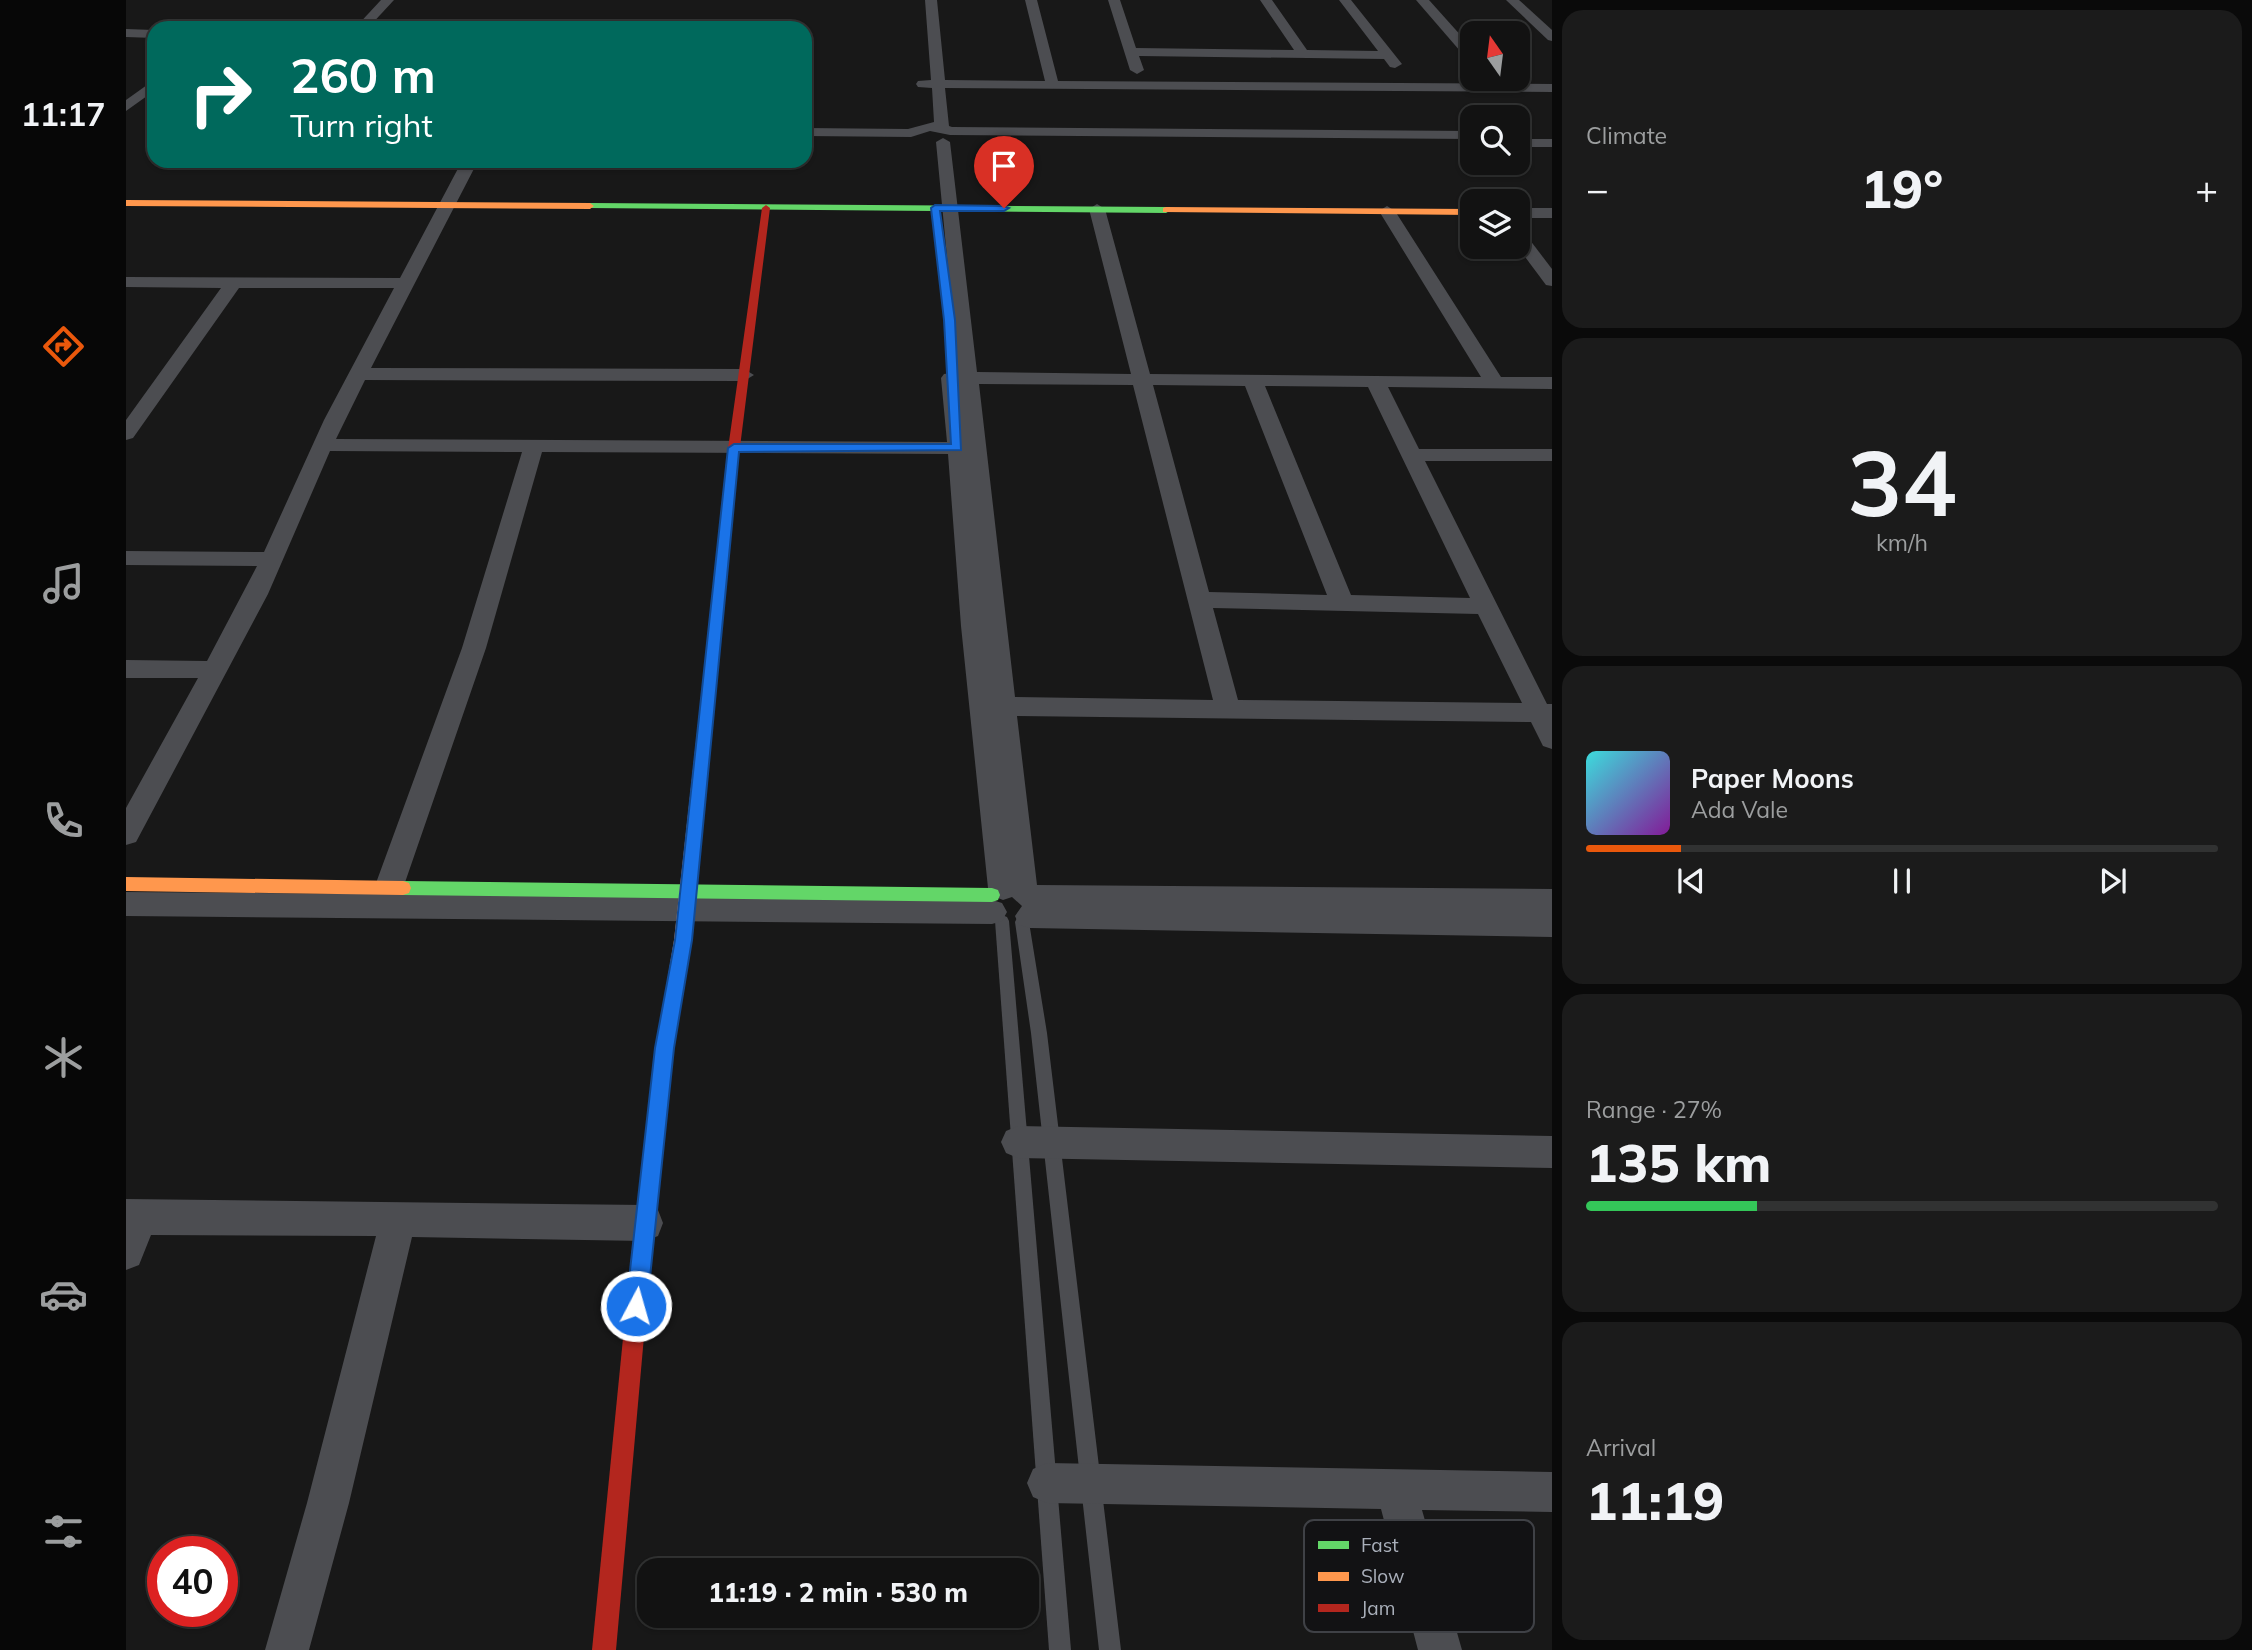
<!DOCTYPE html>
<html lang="en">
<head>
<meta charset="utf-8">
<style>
  body { margin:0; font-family:Mulish,sans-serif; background:#1b1b1b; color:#f1f3f6; height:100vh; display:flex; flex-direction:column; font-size:26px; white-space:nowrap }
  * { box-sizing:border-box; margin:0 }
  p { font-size:23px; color:#9c9e9f }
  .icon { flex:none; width:38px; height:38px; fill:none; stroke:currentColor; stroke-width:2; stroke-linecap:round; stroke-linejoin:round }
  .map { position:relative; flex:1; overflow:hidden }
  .side { display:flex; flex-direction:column; gap:10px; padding:10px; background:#0a0a0a; width:700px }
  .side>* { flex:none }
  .guide { position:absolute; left:21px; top:21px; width:665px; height:147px; border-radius:21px; box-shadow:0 2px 5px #0004,0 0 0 2px #313232; background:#00695c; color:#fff; overflow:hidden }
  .needle { width:46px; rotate:346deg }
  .tools { position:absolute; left:1334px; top:21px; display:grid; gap:14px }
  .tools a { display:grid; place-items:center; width:70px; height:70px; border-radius:14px; background:#121212; box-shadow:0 2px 5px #0004,0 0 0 2px #313232; font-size:35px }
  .speed { position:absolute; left:21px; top:1536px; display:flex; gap:14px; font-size:35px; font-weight:700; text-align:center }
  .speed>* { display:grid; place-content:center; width:91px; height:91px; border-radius:50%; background:#121212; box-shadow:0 2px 5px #0004,0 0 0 2px #313232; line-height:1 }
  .speed .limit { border:10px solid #d22; background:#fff; color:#111 }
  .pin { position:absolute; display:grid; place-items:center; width:60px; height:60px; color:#fff; margin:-72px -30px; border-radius:50% 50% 50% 0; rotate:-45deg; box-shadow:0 0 7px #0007 }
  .pin .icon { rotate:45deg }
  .me { position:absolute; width:77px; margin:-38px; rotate:6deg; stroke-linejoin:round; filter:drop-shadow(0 0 5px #0008) }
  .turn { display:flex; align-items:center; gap:24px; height:147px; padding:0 28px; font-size:32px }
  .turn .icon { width:91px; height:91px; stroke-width:2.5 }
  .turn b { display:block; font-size:49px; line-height:60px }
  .big { font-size:52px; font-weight:800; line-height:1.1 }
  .side .widget { flex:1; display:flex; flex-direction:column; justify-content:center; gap:10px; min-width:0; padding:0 24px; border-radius:21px; background:#1b1b1b }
  .side .dial { align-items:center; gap:0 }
  .dial b { font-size:91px; line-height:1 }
  .song { display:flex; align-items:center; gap:21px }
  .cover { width:84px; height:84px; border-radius:10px; background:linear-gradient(135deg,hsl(180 70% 55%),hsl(290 70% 35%)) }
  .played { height:7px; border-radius:4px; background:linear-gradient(90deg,#ea580c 15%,#313232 15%) }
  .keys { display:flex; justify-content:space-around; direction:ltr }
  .heat { display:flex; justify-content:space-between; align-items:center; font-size:38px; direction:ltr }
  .charge { height:10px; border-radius:5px; background:linear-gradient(90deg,#34c759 27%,#313232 0) }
  .trip { position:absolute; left:511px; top:1558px; width:402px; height:70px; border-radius:21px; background:#121212; box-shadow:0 2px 5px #0004,0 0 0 2px #313232; font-weight:800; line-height:70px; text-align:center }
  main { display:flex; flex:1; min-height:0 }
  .menu { display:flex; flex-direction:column; width:126px; justify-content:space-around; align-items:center; background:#070707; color:#9c9e9f }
  .menu .icon { width:49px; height:49px }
  .menu .current { color:#ea580c }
  .menu b { font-size:32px; color:#f1f3f6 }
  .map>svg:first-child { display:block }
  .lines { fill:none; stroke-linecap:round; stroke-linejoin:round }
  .lane { fill:#4c4d51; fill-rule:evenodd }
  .street { fill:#4c4d51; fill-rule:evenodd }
  .fast { fill:#63d668; fill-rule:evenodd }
  .slow { fill:#ff974d; fill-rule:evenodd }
  .jam { fill:#b3261e; fill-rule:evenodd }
  .route { fill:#1a73e8; stroke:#114b97; stroke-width:2 }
  .key { fill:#121214; stroke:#3f4146; stroke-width:2 }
  .key-label { font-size:19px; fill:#a9afba }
</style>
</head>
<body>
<main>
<nav class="menu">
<b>11:17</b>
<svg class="icon current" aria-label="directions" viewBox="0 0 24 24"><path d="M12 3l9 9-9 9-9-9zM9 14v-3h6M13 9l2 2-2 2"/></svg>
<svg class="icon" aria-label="music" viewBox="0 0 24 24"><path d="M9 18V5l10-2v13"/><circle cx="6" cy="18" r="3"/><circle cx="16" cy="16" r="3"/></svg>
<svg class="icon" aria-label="phone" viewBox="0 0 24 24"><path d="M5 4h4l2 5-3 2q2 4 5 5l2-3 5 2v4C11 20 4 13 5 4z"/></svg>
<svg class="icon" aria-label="climate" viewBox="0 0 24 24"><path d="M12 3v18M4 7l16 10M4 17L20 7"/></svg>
<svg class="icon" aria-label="car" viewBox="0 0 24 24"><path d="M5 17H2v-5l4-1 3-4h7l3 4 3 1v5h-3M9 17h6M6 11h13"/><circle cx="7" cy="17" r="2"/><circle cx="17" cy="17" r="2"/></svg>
<svg class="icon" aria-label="filters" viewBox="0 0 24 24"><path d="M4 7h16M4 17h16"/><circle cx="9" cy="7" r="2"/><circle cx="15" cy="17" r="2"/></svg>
</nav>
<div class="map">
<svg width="1426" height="1650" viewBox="0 0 1426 1650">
  <rect width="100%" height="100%" fill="#181818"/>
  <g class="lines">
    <g class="lane">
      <polygon points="876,915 881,917 883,921 945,1650 923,1650 869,921 871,917"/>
      <polygon points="896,916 901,918 903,922 921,1033 995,1650 973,1650 905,1033 889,922 891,918"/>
    </g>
    <g class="street">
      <polygon points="255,0 268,0 242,28 229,28"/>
      <polygon points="799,0 811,0 819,80 919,81 899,0 911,0 932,81 1426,84 1426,92 819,88 823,126 826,127 1346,131 1346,139 824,135 804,131 785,137 679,136 679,128 782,129 808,122 806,88 792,87 790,84 792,81 805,80"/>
      <polygon points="982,0 994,0 1010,48 1168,50 1134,0 1146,0 1181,50 1252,51 1213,0 1225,0 1276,64 1269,68 1264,67 1258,59 1013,56 1018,70 1011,74 1004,70"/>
      <polygon points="1290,0 1303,0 1346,48 1346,60 1341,59"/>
      <polygon points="1380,0 1393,0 1426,30 1426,41 1422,40"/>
      <polygon points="0,29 28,30 28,38 0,37"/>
      <polygon points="28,80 28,91 0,111 0,100"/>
      <path d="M817 138 824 142 851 372 1005 374 963 209 971 204 979 209 1024 374 1355 377 1253 211 1261 206 1269 211 1375 377H1426V389L1262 387 1293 449H1426V461H1299L1421 704H1426V749L1417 746 1405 722 891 716 911 885 1426 889V937L904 928 893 925 889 916 896 906 886 897 877 900 867 896 862 888 835 626 822 454 416 452 360 648 275 894 866 900 876 903 881 912 876 921 866 924 0 916V892L246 894 336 648 396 452 204 451 142 594 10 842 0 845V808L72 678H0V660L81 661 131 566 0 565V551L138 552 198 420 268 288H113L7 438 0 440V420L95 288 0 287V277L274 278 336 161H352L245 368 618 369 628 375 618 381 239 380 210 439 821 442 815 378 818 374 832 372 810 142ZM853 384 1007 385 1087 700 889 697ZM1027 385 1119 386 1201 595 1083 592ZM1139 386 1242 387 1344 598 1225 595ZM1087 608 1352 614 1396 703 1112 700Z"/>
      <rect x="1391" y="139" width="35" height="8"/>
      <rect x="1391" y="208" width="35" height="10"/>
      <polygon points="1391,229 1397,231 1426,269 1426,286 1420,285 1391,246"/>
      <polygon points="892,1126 1426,1136 1426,1168 892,1158 880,1153 875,1142 880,1131"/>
      <polygon points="0,1199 519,1205 532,1210 537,1223 532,1236 519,1241 286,1237 223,1503 183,1650 139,1650 181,1503 250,1236 25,1235 13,1265 0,1270"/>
      <polygon points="921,1463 1426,1472 1426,1512 1296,1510 1336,1650 1292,1650 1255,1509 921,1503 907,1497 901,1483 907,1469"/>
    </g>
    <g class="fast">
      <polygon points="464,203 1040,207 1045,210 1040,213 461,208 460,206"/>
      <polygon points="277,881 866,888 872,890 874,895 872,900 866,902 277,895 271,893 269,888 271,883"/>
    </g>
    <g class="slow">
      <polygon points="0,200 464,203 468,206 464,209 0,206"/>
      <polygon points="1040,207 1346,209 1346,215 1037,212 1037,208"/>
      <polygon points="583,683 590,688 566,940 548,1048 525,1258 522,1265 515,1268 508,1265 505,1258 530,1048 548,940 576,688"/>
      <polygon points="0,877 277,881 283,883 285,888 283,893 277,895 0,891"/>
    </g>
    <g class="jam">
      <polygon points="640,205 644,208 612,463 590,688 583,693 576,688 600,463 636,208"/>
      <polygon points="515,1248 522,1251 525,1258 490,1650 466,1650 505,1258 508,1251"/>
    </g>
  </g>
  <polygon class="route" points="809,205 878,206 883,208 878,211 814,211 829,320 835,450 613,452 566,940 548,1048 521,1306 518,1313 510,1316 503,1313 500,1306 529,1048 549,940 602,448 608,444 825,444 818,320 805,208"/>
  <rect x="1178" y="1520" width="230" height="112" rx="10" class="key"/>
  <rect x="1192" y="1541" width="31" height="8" fill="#63d668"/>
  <rect x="1192" y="1572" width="31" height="9" fill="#ff974d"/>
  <rect x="1192" y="1604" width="31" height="8" fill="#b3261e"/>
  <g class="key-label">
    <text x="1235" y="1552">Fast</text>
    <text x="1235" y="1583">Slow</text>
    <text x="1235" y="1615">Jam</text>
  </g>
</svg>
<div class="tools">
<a><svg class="needle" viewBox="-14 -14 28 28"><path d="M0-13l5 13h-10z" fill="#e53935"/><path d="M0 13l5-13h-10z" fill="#9c9e9f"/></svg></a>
<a><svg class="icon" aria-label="search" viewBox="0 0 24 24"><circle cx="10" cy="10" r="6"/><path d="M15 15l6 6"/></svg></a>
<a><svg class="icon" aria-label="layers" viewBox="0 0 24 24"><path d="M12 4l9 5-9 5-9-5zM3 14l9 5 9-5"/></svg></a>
</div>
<div class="speed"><div class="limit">40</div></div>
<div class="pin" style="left:878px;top:208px;background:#d93025"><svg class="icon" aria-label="arrive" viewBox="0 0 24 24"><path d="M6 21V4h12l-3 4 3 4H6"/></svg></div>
<svg class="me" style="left:510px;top:1306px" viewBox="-20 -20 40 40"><circle r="17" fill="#1a73e8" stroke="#fff" stroke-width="3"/><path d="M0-11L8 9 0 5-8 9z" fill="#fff"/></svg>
<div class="trip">11:19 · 2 min · 530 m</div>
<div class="guide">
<div class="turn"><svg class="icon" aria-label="right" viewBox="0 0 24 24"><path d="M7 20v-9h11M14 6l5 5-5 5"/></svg><div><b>260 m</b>Turn right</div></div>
</div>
</div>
<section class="side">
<div class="widget"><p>Climate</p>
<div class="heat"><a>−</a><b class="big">19°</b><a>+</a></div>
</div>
<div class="widget dial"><b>34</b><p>km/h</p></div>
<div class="widget">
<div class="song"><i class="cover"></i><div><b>Paper Moons</b><p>Ada Vale</p></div></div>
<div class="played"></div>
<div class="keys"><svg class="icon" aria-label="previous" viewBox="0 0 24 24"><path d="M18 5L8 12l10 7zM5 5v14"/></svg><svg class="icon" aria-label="pause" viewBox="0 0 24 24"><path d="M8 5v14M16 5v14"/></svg><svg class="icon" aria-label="next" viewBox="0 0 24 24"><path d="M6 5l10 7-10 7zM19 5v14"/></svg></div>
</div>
<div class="widget"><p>Range · 27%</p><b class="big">135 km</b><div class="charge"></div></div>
<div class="widget"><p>Arrival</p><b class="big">11:19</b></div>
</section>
</main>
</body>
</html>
